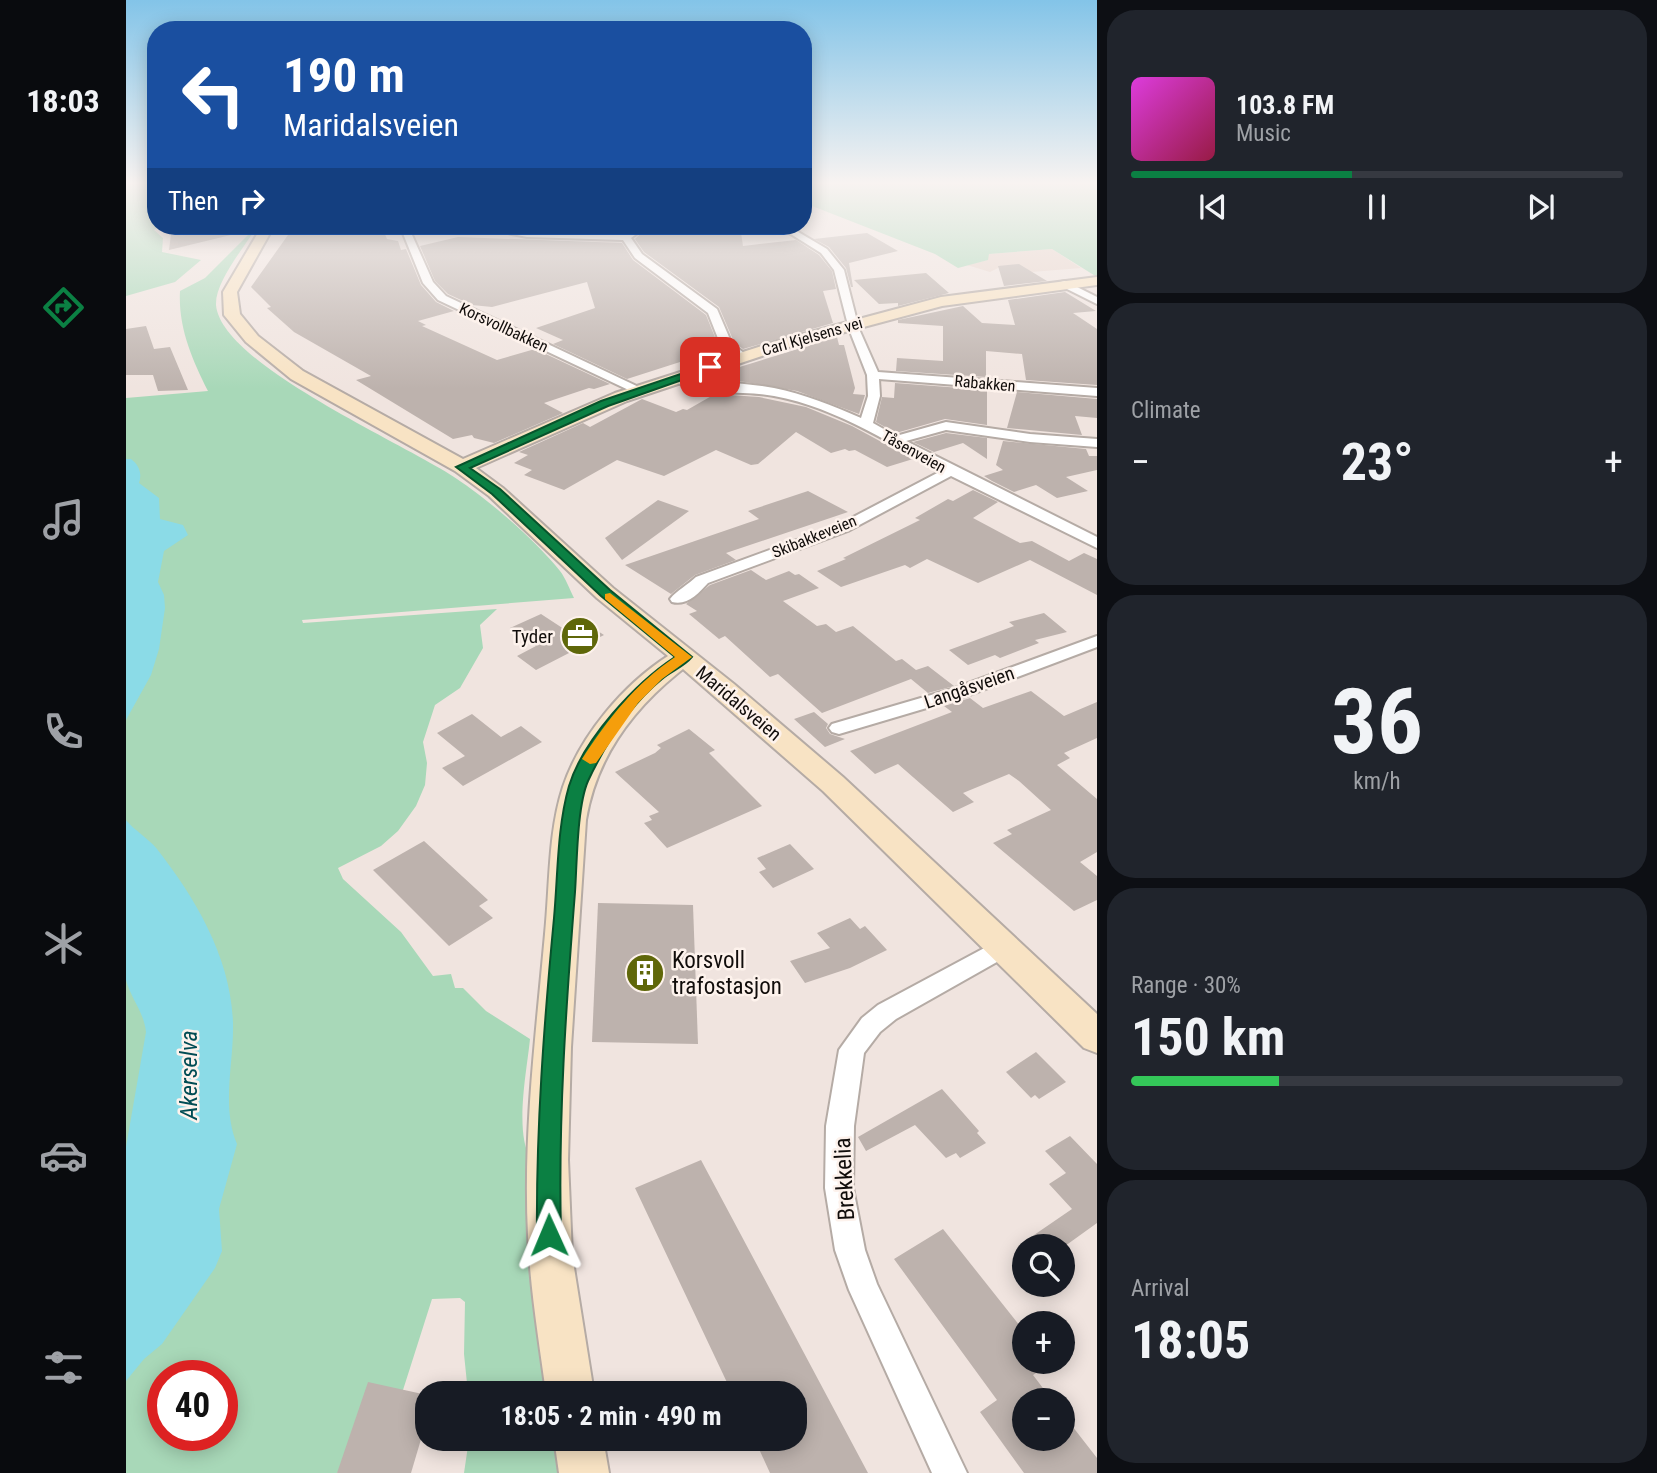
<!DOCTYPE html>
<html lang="en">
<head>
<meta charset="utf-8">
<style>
  body { margin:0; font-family:"Roboto Condensed",sans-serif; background:#20242c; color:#f1f3f6; height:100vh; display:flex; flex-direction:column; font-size:26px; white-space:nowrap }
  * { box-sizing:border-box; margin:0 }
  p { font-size:23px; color:#9ea1a6 }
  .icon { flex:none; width:38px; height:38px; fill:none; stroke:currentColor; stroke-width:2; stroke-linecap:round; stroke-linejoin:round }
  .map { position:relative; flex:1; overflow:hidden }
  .details { display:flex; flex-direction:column; gap:10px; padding:10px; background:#0d0f14; width:560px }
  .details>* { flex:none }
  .guide { position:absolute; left:21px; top:21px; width:665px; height:214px; border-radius:28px; box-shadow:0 4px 18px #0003; background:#1a4fa0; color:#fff; overflow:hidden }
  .buttons { position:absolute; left:886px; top:1234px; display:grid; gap:14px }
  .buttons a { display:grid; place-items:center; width:63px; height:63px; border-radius:50%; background:#171b24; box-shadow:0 4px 18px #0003; font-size:35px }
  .speed { position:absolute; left:21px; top:1360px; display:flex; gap:14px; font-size:35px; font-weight:700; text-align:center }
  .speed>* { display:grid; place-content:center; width:91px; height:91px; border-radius:50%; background:#171b24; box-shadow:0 4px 18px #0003; line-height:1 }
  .speed .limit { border:10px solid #d22; background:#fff; color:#111 }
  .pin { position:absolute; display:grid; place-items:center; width:60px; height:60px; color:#fff; margin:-30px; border-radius:14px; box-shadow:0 4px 10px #0006 }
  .me { position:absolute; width:77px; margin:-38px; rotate:359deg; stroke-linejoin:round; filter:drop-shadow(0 0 5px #0008) }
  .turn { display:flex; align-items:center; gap:24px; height:147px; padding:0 21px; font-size:32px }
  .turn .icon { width:91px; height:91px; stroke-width:2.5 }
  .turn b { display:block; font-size:49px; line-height:60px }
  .then { display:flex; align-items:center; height:66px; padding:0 21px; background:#0003; gap:14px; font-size:26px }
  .big { font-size:52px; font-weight:700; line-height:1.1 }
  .details .card { flex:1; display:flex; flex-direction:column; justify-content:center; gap:10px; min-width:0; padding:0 24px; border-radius:28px; background:#20242c }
  .details .dial { align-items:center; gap:0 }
  .dial b { font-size:91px; line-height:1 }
  .song { display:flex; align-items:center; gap:21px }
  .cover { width:84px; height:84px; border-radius:10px; background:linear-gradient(135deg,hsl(300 70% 55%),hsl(340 70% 35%)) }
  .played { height:7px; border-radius:4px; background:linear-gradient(90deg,#0b8043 45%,#363941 45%) }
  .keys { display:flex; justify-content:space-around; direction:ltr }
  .heat { display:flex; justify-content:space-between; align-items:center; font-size:38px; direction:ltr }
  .charge { height:10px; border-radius:5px; background:linear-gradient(90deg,#34c759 30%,#363941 0) }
  .trip { position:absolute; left:289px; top:1381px; width:392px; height:70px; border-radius:28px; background:#171b24; box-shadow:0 4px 18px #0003; font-weight:700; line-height:70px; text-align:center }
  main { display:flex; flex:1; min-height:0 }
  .dock { display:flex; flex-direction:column; width:126px; justify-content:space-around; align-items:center; background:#090b0e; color:#9ea1a6 }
  .dock .icon { width:49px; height:49px }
  .dock .selected { color:#0b8043 }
  .dock b { font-size:32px; color:#f1f3f6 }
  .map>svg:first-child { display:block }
  .built { fill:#e8d5cc }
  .green { fill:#a8d8b8; fill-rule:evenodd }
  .water { fill:#8bdbe7 }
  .building { fill:#bdb2ad }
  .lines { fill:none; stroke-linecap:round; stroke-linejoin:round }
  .street-casing { stroke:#b5aba5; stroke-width:4 }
  .secondary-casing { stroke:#b5aba5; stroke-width:4 }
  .street { fill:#fff; fill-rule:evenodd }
  .secondary { fill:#f8e3c4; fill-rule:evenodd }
  .route { fill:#0b8043; stroke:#07532c; stroke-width:2 }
  .slow { fill:#f59e0b }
  .labels { text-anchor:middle; stroke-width:5; stroke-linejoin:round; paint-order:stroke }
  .far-street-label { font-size:16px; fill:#110d0b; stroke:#fdf2ec }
  .poi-label { font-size:19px; fill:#110d0b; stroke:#fdf2ec; text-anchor:end }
  .street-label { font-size:19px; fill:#110d0b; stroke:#fdf2ec }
  .near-poi-label { font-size:23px; fill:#110d0b; stroke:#fdf2ec; text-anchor:start }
  .near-street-label { font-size:23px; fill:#110d0b; stroke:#fdf2ec }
  .near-water-label { font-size:24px; font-style:italic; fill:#004c54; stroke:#fdf2ec }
</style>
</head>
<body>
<main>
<nav class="dock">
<b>18:03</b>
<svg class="icon selected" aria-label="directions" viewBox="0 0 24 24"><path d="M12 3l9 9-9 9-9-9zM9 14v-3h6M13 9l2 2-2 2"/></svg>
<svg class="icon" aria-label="music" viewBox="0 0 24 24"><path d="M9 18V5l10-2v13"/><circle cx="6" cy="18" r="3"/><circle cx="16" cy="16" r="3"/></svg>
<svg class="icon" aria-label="phone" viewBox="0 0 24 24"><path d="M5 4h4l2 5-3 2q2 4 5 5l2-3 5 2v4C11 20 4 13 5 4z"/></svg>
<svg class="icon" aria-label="climate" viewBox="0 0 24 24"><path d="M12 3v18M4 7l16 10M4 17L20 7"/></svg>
<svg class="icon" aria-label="car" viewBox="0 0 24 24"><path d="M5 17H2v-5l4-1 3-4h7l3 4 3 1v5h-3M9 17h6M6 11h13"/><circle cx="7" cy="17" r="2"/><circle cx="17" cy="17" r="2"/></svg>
<svg class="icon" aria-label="filters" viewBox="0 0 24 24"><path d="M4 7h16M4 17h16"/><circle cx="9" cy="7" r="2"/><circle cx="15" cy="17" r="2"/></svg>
</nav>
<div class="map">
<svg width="971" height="1473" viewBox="0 0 971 1473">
  <rect width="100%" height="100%" fill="#f0e4df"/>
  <polygon class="built" points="926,249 955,268 893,273 874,267 864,272 841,265 861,260 863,254"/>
  <g class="green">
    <polygon points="0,183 30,183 30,226 34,226 28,230 37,238 36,252 75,260 49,282 0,296"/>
    <polygon points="677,183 971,183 971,277 926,249 863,254 862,260 832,268 809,254 681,204 677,202"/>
    <path d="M126 226H131C119 247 89 281 90 305 95 365 282 445 331 479 363 500 410 541 434 571 439 577 444 590 448 598L176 620 177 623 371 609 354 625 357 648 334 688 309 705 297 742 301 763 299 785 290 806 272 831 255 846 212 868 217 879 275 932 307 976 325 974 329 988H337L360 1011 404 1039C401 1070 388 1133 405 1159L425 1393H342L338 1354 339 1302 334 1298 306 1299 277 1390 211 1473H0V398L82 391C66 359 52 327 54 291L79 278 124 233ZM37 1376H96V1435H37Z"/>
    <polygon points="343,1439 433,1439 438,1473 338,1473"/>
  </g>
  <g class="water">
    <path d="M0 459H5C14 466 16 474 13 483L33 498 34 519 57 525 62 535 38 551 32 582 38 595 39 608 33 649 25 675 0 720Z"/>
    <path d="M0 820C9 831 22 838 31 849 70 899 105 958 107 1023 108 1063 95 1106 111 1144L93 1209 96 1251 89 1268 36 1344 18 1359 0 1381V1147L20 1032C18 1012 5 999 0 980Z"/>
  </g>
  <g class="building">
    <polygon points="46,226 112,226 113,233 43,250"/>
    <polygon points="412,226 506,226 497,231 410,229"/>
    <polygon points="523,226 614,226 617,246 670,240 693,255 706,271 710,289 697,291 707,323 617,349 608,342 593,307 518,252 509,239"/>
    <polygon points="256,227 261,239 272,241 275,250 280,249 295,285 310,302 328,311 292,321 300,325 296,326 371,360 409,349 484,384 468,389 463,388 418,403 437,413 368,443 348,438 346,435 327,439 230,380 245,376 168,332 141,308 145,307 125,287 167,228"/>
    <polygon points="741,233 772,251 723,263 727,287 725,287 720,268 703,247 688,239"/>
    <polygon points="332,237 496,243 507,260 580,315 593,347 602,354 573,363 565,360 554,362 501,379 427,344 437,340 410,328 469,308 461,282 366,307 346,305 322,294 309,281 294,246"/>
    <polygon points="893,264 921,281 878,286 872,266"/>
    <polygon points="800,273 823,293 772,306 772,303 753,304 728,280"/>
    <polygon points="939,292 970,311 947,313 971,329 971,385 900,380 896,354 860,351 860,377 770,371 771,358 817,361 817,326 772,323 772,320 837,306 856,323 889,325 882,300"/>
    <polygon points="20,326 28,349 44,347 62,390 32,391 27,375 0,375 0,329"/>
    <polygon points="711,337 713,345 718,345 729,388 727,394 739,395 733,414 671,391 613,381 594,373"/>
    <polygon points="769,383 861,390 861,425 819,419 770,433 750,422 756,397 768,398"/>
    <polygon points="891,392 971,399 971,418 949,416 956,435 881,428"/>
    <polygon points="589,394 633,397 680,407 726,426 787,459 761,467 729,450 723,451 719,449 705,453 670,432 632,464 625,465 590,450 538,476 491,460 438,490 398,475 406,470 388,463 402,455 393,452 457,423 464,427 516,399 550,412 557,409 561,410"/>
    <polygon points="820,433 861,438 861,459 837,443 808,452 787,442"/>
    <polygon points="877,441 960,449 963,456 971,456 971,470 940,477 962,491 931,498 910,485 888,492 866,481 858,476 877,470 870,465"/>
    <polygon points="847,490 872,502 847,518 894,543 906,541 943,561 958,553 971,559 971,595 904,560 852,583 801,559 784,568 779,565 715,587 691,571 720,559 717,558 794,520 789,518 822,499 827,501"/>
    <polygon points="682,491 722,512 600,553 610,560 569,575 545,594 499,565 633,519 622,511"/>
    <polygon points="532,500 563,511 496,560 479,538"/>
    <polygon points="625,570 640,580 663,571 669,575 673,574 693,588 657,601 691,626 700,624 710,632 727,626 770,661 776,659 790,670 802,666 828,686 802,693 785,679 696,713 652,674 644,677 599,636 593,639 563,614 571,611 560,604 584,585"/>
    <polygon points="918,613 941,632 909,640 913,643 874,658 869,655 842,665 823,650 888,626 883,622"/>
    <polygon points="415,614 441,631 458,622 478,635 410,670 391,656 410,646 384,628"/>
    <polygon points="905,691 938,716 971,702 971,738 938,753 944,758 931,765 971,799 971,852 954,862 971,876 971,900 948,911 867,843 886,834 881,830 925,810 893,781 883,774 837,793 848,802 827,812 772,764 749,774 724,751 826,712 818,706 844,698 857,708"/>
    <polygon points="688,712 702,724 700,728 704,734 719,739 699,747 668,719"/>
    <polygon points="346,714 375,737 395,726 416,742 337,786 316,768 339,756 311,733"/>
    <polygon points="563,729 589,750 583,753 636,806 541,848 518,823 526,820 523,816 533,812 489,772 529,753 535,748 531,745"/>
    <polygon points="298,841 362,900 353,906 367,918 323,946 247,870"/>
    <polygon points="664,844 688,869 647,888 633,872 640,869 631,858"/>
    <polygon points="472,903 567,905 572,1044 466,1042"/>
    <polygon points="724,918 734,929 739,926 761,950 724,968 679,983 664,961 704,948 691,933"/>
    <polygon points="910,1052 940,1082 913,1099 909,1095 905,1098 880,1072"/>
    <polygon points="816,1089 853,1131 851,1133 860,1143 834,1158 830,1153 820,1158 789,1125 740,1151 732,1137"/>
    <polygon points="944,1136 971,1164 971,1223 939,1246 892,1246 946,1209 923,1184 940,1173 919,1151"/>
    <polygon points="575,1160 742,1473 644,1473 628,1438 668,1438 668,1393 606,1393 509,1188"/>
    <polygon points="817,1229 898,1331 898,1362 927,1362 907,1375 926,1400 898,1400 898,1438 936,1438 936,1413 971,1458 971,1473 898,1473 854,1412 871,1400 768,1259"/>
    <polygon points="242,1382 301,1395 301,1419 285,1473 211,1473"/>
  </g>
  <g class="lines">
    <g class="street-casing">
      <g id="street">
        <polygon points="274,226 282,226 307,282 320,296 519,390 509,393 312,300 297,283"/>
        <polygon points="347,226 401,231 498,234 511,226 521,226 505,238 516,254 591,309 606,344 622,356 612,358 595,346 582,313 509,258 497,240 401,237"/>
        <path d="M652 226H662L701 249 718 270 733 329 752 372 971 388V396L753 379 754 396 747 423 770 436 820 422 904 434 971 439V447L904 442 820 430 780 441 971 537V548L825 476 722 531 582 583C572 594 561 606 546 602L544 599C551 590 562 585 570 577L712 525 815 471C758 440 699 401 633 394 607 391 566 396 545 378L551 374C583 383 615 382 648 388 678 394 707 406 735 418L742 396 741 375 723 329 708 270 695 253Z"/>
        <polygon points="939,281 971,297 971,304 935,286 935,282"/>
        <polygon points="971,636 971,647 841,696 713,734 706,732 703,728 706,724 829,688"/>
        <polygon points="877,938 885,940 889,947 885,954 770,1019 754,1032 738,1053 728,1126 727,1188 739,1250 751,1284 841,1473 806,1473 723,1290 709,1250 699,1188 700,1126 713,1050 736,1018 752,1005"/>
      </g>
    </g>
    <g class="secondary-casing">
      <g id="secondary">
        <path d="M136 226H148L111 292 114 314 132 336 177 371 337 459 489 393 651 341 815 297 971 277V285L816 306 663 347 501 401 350 468 377 488 487 588 608 684 717 777 971 1014V1053L958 1048 697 791 557 669 552 673C504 712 470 759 460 820L445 1047 442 1160 446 1255 468 1393H420C413 1341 404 1288 402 1235 397 1134 410 1034 419 934 424 885 422 833 437 787 454 736 497 685 542 656L471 598 363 496 329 471 165 379 120 342 98 315 97 292Z"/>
        <polygon points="428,1438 477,1438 483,1473 433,1473"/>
      </g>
    </g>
    <use href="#street" class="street"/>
    <use href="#secondary" class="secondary"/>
  </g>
  <linearGradient id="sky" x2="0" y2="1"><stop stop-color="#83c4e8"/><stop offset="0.47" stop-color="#f8f3f1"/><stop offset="1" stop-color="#f8f3f1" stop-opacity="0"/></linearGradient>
  <rect width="971" height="389" fill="url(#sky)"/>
  <path class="route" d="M584 364 587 365V369L482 406 344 468 374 489 484 590 566 657C558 667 545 671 536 679 504 705 479 745 462 781 451 806 451 863 449 892 440 1006 432 1120 435 1235L432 1244 423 1247 415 1244 411 1235C410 1129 418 1024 428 918 432 875 431 828 443 786 457 740 509 683 549 657L475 596 366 494 330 467 475 401Z"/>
  <path class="slow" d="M484 593 566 657 536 679 512 703 470 763 464 764 456 759C482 719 509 684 549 657L479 599V594Z"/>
  <defs>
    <g id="office-disc" transform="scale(2.0125)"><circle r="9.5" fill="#5f6709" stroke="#fdf2ec"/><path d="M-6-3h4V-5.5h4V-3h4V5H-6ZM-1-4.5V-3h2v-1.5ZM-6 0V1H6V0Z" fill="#fff"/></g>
    <g id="building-disc" transform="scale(2.0125)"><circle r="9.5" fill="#5f6709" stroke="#fdf2ec"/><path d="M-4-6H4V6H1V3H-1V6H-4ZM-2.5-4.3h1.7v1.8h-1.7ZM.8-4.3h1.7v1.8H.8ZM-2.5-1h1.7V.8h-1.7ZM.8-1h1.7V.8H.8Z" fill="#fff"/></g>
  </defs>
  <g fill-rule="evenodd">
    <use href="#office-disc" x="454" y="636"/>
    <use href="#building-disc" x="519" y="973"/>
  </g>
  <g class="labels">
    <g class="far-street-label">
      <text transform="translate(378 327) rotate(25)" y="6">Korsvollbakken</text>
      <text transform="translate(686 336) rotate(-16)" y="6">Carl Kjelsens vei</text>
      <text transform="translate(859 383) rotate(5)" y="6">Rabakken</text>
      <text transform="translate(788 451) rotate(29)" y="6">Tåsenveien</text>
      <text transform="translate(688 536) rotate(-22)" y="6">Skibakkeveien</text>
    </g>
    <g class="poi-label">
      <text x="427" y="643">Tyder</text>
    </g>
    <g class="street-label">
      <text transform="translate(843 687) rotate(-19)" y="7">Langåsveien</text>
      <text transform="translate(613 703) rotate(40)" y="7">Maridalsveien</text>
    </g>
    <g class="near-poi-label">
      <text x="546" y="968">Korsvoll<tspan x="546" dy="26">trafostasjon</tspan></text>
    </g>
    <g class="near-street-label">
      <text transform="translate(718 1179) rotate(-93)" y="8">Brekkelia</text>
    </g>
    <g class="near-water-label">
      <text transform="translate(63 1075) rotate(-90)" y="8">Akerselva</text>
    </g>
  </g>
</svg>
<div class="buttons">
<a><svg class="icon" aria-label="search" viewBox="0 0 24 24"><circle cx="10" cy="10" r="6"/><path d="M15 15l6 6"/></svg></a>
<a>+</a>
<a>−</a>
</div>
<div class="speed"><div class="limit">40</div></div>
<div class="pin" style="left:584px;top:367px;background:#d93025"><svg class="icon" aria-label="arrive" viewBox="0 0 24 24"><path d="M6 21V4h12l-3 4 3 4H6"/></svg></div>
<svg class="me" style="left:423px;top:1235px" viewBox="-20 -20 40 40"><path d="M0-17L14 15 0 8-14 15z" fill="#0b8043" stroke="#fff" stroke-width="4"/></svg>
<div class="trip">18:05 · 2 min · 490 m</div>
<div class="guide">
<div class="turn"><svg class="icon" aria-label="left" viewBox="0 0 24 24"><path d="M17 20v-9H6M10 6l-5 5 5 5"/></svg><div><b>190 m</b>Maridalsveien</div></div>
<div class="then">Then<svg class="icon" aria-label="right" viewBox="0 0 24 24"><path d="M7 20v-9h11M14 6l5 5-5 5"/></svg></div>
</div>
</div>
<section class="details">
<div class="card">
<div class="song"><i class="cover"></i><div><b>103.8 FM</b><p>Music</p></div></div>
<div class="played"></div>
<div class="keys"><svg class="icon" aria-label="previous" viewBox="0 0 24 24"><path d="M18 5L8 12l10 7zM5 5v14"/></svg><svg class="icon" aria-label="pause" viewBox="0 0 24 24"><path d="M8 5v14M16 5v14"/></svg><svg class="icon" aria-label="next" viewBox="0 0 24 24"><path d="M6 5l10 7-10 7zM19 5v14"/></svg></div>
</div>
<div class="card"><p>Climate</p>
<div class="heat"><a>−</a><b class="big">23°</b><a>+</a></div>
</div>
<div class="card dial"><b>36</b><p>km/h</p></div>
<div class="card"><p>Range · 30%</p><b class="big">150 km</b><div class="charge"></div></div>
<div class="card"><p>Arrival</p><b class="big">18:05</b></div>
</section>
</main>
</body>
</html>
